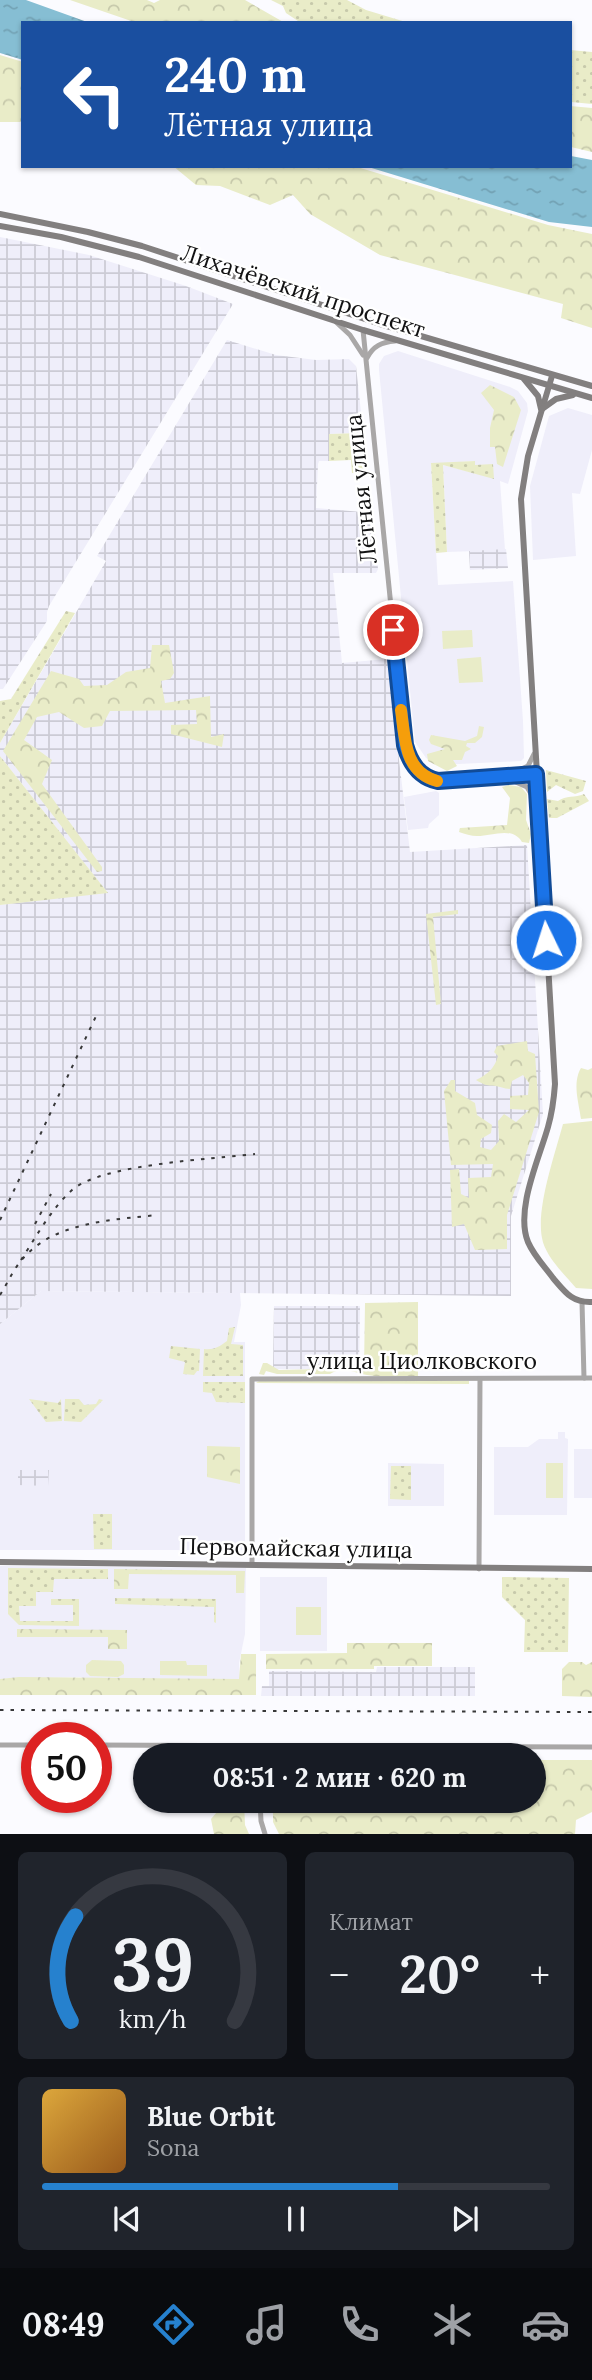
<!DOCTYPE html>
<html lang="ru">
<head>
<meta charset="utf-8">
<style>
  body { margin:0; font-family:Lora,serif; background:#20242c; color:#f1f3f6; height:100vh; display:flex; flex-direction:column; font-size:26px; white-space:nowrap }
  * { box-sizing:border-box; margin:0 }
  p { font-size:23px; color:#9ea1a6 }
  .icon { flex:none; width:38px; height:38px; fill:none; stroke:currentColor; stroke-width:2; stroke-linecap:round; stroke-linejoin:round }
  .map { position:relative; height:1834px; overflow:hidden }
  .details { display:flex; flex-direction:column; gap:18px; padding:18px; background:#0d0f14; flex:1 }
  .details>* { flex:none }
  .top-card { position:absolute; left:21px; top:21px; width:551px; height:147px; border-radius:0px; box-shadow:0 2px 5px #0004; background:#1a4fa0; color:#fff; overflow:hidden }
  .speed { position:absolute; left:21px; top:1722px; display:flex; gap:14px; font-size:35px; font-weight:700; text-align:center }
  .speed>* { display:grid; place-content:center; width:91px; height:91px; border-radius:50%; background:#171b24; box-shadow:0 2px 5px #0004; line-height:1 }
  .speed .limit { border:10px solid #d22; background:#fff; color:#111 }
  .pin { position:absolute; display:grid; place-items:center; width:60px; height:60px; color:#fff; margin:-30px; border:4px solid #fff; border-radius:50%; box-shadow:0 2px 7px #0007 }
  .me { position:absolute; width:77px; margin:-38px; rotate:356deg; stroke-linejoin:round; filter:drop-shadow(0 0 5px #0008) }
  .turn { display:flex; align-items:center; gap:24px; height:147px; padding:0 28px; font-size:32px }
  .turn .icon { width:91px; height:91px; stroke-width:2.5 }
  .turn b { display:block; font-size:49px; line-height:60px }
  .big { font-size:52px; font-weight:800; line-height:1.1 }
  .details .card { flex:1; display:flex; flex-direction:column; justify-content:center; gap:10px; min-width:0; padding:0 24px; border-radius:10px; background:#20242c }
  .details .dial { align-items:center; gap:0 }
  .dial svg { height:182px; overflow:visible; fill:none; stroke:#363941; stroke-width:7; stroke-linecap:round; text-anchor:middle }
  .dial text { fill:#f1f3f6; stroke:none }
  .song { display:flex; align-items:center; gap:21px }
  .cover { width:84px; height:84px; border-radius:10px; background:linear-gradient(135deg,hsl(40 70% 55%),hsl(30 70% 35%)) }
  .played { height:7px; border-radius:4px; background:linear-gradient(90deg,#2681ce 70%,#363941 70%) }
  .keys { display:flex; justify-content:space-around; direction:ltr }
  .heat { display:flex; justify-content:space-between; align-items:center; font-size:38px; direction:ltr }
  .details .tiles { flex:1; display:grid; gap:18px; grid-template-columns:1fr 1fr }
  .card:last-child { grid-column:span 2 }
  .trip { position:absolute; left:133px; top:1743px; width:413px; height:70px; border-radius:35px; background:#171b24; box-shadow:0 2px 5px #0004; font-weight:800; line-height:70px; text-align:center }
  .menu { display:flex; height:112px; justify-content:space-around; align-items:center; background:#090b0e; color:#9ea1a6 }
  .menu .icon { width:49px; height:49px }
  .menu .current { color:#2681ce }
  .menu b { font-size:32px; color:#f1f3f6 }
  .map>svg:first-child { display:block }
  .built { fill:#efeefa }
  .industrial { fill:url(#industrial-grid) }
  .green { fill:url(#green-dots) }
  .forest { fill:url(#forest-crowns) }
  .pitch { fill:#e9ecc8 }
  .water { fill:url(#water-ripples) }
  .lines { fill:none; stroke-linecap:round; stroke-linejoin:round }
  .tertiary { stroke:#a9a7a7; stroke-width:5 }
  .secondary { stroke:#827f7f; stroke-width:6 }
  .rail { stroke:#383839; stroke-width:2; stroke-dasharray:3.5 7; stroke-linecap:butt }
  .route-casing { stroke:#114b97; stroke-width:18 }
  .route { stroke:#1a73e8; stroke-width:12 }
  .slow { stroke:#f59e0b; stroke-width:12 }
  .labels { text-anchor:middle; stroke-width:5; stroke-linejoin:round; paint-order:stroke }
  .street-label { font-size:23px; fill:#121213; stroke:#fff }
</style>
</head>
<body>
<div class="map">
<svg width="592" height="1834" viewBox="0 0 592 1834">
  <defs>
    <pattern id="industrial-grid" width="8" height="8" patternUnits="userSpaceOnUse" patternTransform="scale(1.75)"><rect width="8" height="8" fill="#efeefa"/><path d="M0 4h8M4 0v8" fill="none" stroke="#cccbd5"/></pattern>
    <pattern id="green-dots" width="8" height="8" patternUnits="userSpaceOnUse" patternTransform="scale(1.75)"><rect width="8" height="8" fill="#e9ecc8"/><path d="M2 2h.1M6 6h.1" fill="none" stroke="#c7c9ab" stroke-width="1.8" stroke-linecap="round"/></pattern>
    <pattern id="forest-crowns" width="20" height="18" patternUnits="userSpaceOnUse" patternTransform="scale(1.75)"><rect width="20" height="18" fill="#e9ecc8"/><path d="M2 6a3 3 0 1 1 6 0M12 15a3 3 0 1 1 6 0" fill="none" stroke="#c7c9ab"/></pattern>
    <pattern id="water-ripples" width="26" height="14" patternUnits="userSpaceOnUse" patternTransform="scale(1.75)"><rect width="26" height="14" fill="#86bed3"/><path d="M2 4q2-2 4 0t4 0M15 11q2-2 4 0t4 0" fill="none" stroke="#73a2b4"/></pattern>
  </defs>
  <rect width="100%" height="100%" fill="#fbfbff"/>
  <g class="built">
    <polygon points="398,351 510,387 518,391 527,403 528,411 508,484 500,481 505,550 447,552 443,465 493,478 475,465 474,461 431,464 438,585 513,581 523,721 524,758 521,761 438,765 426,758 415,742 379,370 379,364 384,356"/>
    <polygon points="568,408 592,415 592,450 580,494 572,493 576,556 533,560 530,486 549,416"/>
    <polygon points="436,791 439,793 439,815 429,824 428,828 408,830 404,797"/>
    <polygon points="41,1291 240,1293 241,1305 234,1342 245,1342 245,1550 0,1550 0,1324"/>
    <polygon points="558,1432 565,1432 565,1438 568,1439 567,1515 494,1515 494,1447 528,1447 539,1439 558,1439"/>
    <rect x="574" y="1449" width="18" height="49"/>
    <polygon points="388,1463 444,1464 444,1506 388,1506"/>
    <polygon points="0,1566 246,1568 245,1634 239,1663 240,1679 90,1680 80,1677 0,1679"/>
    <rect x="260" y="1577" width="67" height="74"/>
  </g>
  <g class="industrial">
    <polygon points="0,237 89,255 186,286 233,304 49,606 47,612 47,621 3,689 0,689"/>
    <polygon points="227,340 276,355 316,360 349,359 356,366 363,431 361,433 329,434 329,461 319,461 318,464 316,508 373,513 378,569 376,573 333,573 342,663 387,659 410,852 527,845 543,1114 511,1216 511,1296 41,1291 0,1324 0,905 107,892 0,756 0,743 106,561 97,556"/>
    <polygon points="506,549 508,568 470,570 469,551"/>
    <polygon points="274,1306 360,1306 359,1370 273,1369"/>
    <polygon points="18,1470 49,1470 48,1486 18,1485"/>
    <polygon points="377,1667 475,1667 475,1696 261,1696 262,1686 269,1686 269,1671 376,1672"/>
  </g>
  <g class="green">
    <polygon points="271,0 347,0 366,10 409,23 301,23 286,13 283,6"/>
    <polygon points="570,50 592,52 592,104 571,102"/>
    <polygon points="361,433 364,473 352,473 351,460 329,461 329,434"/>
    <polygon points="475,461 475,465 493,464 494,479 443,465 447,552 436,553 431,463"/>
    <polygon points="66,611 75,613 0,743 0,701 11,699"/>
    <polygon points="0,756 108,893 0,905"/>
    <polygon points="546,770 586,781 583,791 575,794 556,785 547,792"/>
    <path d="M584 794 589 801 557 818H549L547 799 558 801C566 795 575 798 584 794Z"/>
    <path d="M235 1327 231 1344 243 1345V1376H203L204 1349C214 1350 219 1347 227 1341L229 1328Z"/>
    <polygon points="171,1346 200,1349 199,1371 197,1371 194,1375 183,1374 185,1362 169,1358"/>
    <polygon points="203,1382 245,1382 245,1403 216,1402 212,1393 203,1392"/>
    <polygon points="29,1399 58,1403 61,1399 62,1421 46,1422"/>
    <polygon points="65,1399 79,1399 84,1405 96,1404 99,1399 103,1400 81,1422 64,1421"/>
    <polygon points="391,1466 411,1466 411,1500 390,1499"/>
    <polygon points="93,1514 112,1514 112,1549 94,1549"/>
    <polygon points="8,1568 108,1569 108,1579 54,1579 53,1592 36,1592 36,1606 19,1606 20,1621 73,1621 73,1605 51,1605 51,1599 79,1599 79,1626 19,1625 8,1614"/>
    <polygon points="502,1577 569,1578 568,1652 524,1652 525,1620 502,1597"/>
    <polygon points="115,1598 216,1599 216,1623 214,1622 214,1607 115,1604"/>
  </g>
  <g class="forest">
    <polygon points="70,0 147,0 154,3 160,0 245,0 285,23 137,23"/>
    <polygon points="0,55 23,62 23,122 0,122"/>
    <polygon points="570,106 592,108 592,152 571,147"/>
    <polygon points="173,166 354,166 548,225 592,234 592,328 561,318 563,304 380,255 310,214 293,195 270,205 220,186 196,185"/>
    <polygon points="490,385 514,397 521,410 503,467 497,464 495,447 490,447 490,428 494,410 481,393"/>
    <polygon points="152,645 169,645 174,673 170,679 161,681 165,703 210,696 211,737 224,734 222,747 171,734 171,725 197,724 196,710 110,711 102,726 84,728 59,712 37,717 24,740 52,760 42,784 102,867 102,871 97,872 3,751 51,671 79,679 84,686 107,685 126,672 150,668"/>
    <polygon points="479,726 484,727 482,737 475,743 467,743 466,746 471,749 465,752 462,760 453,760 457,766 447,771 428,761 427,754 445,749 431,744 429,740 431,735 465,741 477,736"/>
    <path d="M509 785 521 787 527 794 526 820 531 834 529 843 522 842C512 826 493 836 477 836 471 836 465 834 459 832L460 828 507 825 510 798 502 787Z"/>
    <polygon points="458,910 458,914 433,917 441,1004 436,1005 426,914"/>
    <path d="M527 1041 528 1051 535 1054 539 1112 507 1215V1249L475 1250 464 1224 452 1227 450 1170 459 1169 461 1194 469 1198 468 1178 491 1177 493 1164 451 1165 444 1091 451 1080H455V1091L475 1103 477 1115 492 1125 491 1133 481 1139 480 1147 491 1150 499 1141 498 1121 504 1114 516 1122 529 1110 510 1109V1096L528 1095 529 1083 523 1075 512 1081 510 1089C507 1089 504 1088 500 1087 489 1083 490 1089 476 1080 487 1075 495 1068 498 1056L494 1052 497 1046Z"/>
    <path d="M581 1068 588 1070 592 1068V1118L581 1119C579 1103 572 1083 581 1068Z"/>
    <path d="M418 1302V1376C402 1376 383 1378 367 1375 357 1373 342 1366 330 1374H277L266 1371 264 1375 259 1374 263 1363H267L279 1370 322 1369 329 1365 335 1353 337 1363 340 1367 348 1364 355 1369H364L365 1303Z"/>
    <polygon points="259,1381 469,1381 469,1384 256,1383"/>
    <polygon points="207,1446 240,1447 240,1484 207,1477"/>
    <polygon points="114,1569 245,1571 244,1593 236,1593 236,1575 129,1574 128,1589 114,1589"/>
    <polygon points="17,1629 127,1630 127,1649 108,1649 108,1637 17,1637"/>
    <polygon points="347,1643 432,1643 432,1666 374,1666 374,1669 266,1669 266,1654 347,1653"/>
    <polygon points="241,1654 256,1654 256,1695 0,1695 0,1679 19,1677 239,1679"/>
    <polygon points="569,1662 582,1662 586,1665 592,1662 592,1697 562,1696 562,1669"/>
    <polygon points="534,1760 592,1760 592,1812 576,1820 575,1834 279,1834 273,1822 273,1801 534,1801"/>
    <polygon points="223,1801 244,1801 245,1825 249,1834 214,1834 211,1819 222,1806"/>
  </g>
  <g class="pitch">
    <polygon points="472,630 473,647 443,649 442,631"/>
    <polygon points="481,657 483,682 459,683 457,659"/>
    <path d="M592 1121V1289L576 1288C564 1274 545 1256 542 1238 536 1208 555 1154 563 1124Z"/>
    <rect x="546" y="1463" width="17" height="35"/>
    <rect x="296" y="1607" width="25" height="28"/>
    <polygon points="92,1660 121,1661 124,1665 124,1674 118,1677 90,1676 86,1672 86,1665"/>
    <polygon points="160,1661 186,1661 187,1665 207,1665 207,1676 160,1675"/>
  </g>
  <g class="water">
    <polygon points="0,0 26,0 90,23 23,23 23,60 0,53"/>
    <polygon points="571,156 592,160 592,227 549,222 365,166 570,166"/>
  </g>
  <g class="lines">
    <g class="tertiary">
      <polyline points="336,322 350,335 363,355"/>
      <polyline points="363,330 405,745 410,760 417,770 430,779 438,781 535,774"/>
      <path d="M367 358C373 346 382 342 395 341"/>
      <polyline points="513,773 528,766 534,754"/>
      <polyline points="507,778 527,787 537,804"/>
      <polyline points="582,1302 584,1378"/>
      <polyline points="252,1564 252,1379 592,1378"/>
      <polyline points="479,1569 480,1379"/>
      <polyline points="0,1745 37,1745"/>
      <polyline points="96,1745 592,1747"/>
      <polyline points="260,1801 261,1821 265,1834"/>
    </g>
    <g class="secondary">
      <polyline points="0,214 88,232 142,246 380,324 592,386"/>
      <polyline points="0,226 61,237 139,257 363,330 592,398"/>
      <path d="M552 376 528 456 521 499 555 1084C554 1098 552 1113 548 1127 539 1159 515 1210 528 1242 534 1256 545 1267 553 1278 565 1292 572 1303 592 1302"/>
      <polyline points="524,379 538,396 541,409"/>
      <polyline points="542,409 556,399 573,395"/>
      <polyline points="0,1562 592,1569"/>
    </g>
    <g class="rail">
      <polyline points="0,1220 97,1014"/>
      <polyline points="35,1224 51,1194"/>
      <path d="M21 1260C36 1237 51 1209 72 1190 102 1164 213 1159 255 1154"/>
      <path d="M0 1295C7 1284 12 1272 20 1262 51 1222 111 1220 157 1215"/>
      <polyline points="0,1710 592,1712"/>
    </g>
  </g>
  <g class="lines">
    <g class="route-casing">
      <path id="route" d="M393 630 405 745C410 763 419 777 438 781L536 774 546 940"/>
    </g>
    <use href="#route" class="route"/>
    <path class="slow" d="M401 710C405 738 404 772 437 781"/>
  </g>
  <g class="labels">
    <g class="street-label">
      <text transform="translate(303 291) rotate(18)" y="8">Лихачёвский проспект</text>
      <text transform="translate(361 489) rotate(-96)" y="8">Лётная улица</text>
      <text x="422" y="1369">улица Циолковского</text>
      <text transform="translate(296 1548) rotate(1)" y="8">Первомайская улица</text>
    </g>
  </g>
</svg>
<div class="speed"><div class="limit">50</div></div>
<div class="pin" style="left:393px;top:630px;background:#d93025"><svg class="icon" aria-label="arrive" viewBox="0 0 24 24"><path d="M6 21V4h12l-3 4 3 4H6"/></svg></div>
<svg class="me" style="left:546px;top:940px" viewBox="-20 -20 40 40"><circle r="17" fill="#1a73e8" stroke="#fff" stroke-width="3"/><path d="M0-11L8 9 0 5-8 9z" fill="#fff"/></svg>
<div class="trip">08:51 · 2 мин · 620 m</div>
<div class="top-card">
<div class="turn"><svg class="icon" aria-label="left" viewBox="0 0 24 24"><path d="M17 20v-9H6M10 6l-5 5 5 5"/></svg><div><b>240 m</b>Лётная улица</div></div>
</div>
</div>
<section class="details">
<div class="tiles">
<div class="card dial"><svg viewBox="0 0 100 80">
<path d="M14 69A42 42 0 1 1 86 69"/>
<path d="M14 69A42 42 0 0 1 16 23" stroke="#2681ce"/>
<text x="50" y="56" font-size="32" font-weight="700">39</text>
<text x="50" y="72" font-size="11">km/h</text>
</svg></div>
<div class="card"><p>Климат</p>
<div class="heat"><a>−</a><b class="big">20°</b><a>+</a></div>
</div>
<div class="card">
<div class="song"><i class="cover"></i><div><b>Blue Orbit</b><p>Sona</p></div></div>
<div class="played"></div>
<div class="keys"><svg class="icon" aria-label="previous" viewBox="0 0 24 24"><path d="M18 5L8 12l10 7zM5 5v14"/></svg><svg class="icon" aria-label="pause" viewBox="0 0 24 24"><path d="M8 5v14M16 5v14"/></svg><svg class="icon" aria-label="next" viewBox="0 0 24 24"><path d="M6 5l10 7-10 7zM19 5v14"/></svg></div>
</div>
</div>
</section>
<nav class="menu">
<b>08:49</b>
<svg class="icon current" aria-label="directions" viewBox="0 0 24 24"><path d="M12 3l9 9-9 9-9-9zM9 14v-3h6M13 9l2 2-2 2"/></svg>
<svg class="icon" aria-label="music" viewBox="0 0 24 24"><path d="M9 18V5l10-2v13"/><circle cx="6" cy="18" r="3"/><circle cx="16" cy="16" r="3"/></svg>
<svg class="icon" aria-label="phone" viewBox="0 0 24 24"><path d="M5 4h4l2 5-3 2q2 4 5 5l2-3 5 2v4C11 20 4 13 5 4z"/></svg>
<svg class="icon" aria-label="climate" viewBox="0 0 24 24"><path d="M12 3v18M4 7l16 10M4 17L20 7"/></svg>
<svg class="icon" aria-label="car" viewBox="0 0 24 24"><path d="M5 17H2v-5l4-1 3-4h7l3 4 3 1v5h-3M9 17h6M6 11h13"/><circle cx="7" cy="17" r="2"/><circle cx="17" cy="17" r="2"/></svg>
</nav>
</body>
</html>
